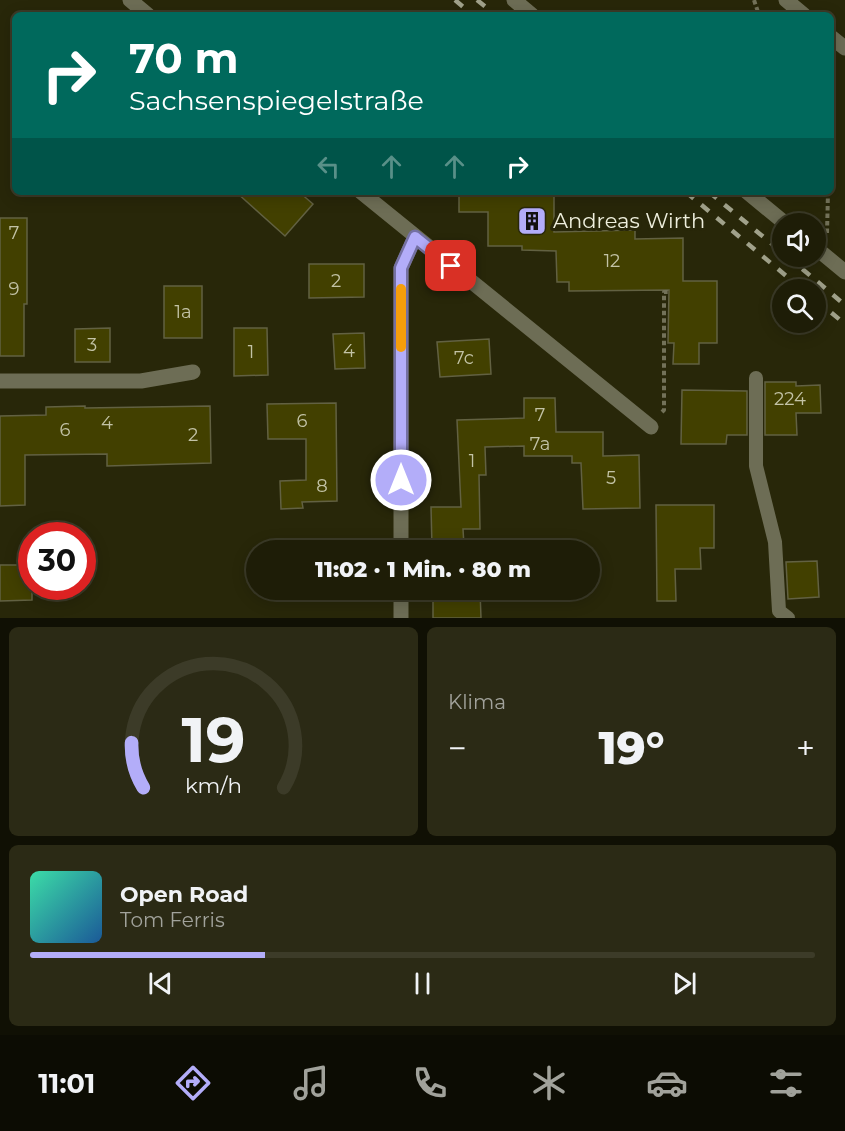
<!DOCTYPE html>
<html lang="de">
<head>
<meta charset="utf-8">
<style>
  body { margin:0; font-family:Montserrat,sans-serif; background:#2b2a15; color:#f1f3f6; height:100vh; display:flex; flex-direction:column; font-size:22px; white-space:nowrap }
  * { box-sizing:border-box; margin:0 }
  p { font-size:20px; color:#a1a29b }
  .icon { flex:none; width:33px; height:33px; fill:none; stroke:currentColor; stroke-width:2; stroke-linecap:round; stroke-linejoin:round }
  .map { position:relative; height:618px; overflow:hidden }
  .details { display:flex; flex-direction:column; gap:9px; padding:9px; background:#101004; flex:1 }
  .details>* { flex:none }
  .guide { position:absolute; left:12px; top:12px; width:822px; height:183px; border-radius:9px; box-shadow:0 3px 15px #0003,0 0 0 2px #3c3b28; background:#00695c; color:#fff; overflow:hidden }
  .controls { position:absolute; left:772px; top:213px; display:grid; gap:12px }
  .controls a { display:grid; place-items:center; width:54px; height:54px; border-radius:50%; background:#1e1d07; box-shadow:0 3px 15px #0003,0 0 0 2px #3c3b28; font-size:30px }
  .speed { position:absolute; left:18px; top:522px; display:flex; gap:12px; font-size:30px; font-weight:700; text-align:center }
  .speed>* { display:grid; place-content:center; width:78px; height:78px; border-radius:50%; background:#1e1d07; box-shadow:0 3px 15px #0003,0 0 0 2px #3c3b28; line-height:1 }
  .speed .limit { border:9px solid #d22; background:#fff; color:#111 }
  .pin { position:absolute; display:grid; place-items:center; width:51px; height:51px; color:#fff; margin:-26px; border-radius:12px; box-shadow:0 3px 9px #0006 }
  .me { position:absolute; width:66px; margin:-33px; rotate:0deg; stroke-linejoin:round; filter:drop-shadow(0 0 4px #0008) }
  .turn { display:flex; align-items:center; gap:21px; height:126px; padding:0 18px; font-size:27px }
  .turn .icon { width:78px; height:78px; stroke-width:2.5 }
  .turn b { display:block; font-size:42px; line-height:51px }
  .lanes { display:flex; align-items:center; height:57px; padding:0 18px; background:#0003; justify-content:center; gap:30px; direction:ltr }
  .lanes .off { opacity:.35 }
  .big { font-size:45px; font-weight:800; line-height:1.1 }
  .details .widget { flex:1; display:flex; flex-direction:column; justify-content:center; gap:9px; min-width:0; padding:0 21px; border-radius:9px; background:#2b2a15 }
  .details .dial { align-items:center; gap:0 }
  .dial svg { height:156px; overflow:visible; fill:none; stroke:#3c3b28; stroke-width:7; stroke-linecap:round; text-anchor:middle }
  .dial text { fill:#f1f3f6; stroke:none }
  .song { display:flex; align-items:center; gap:18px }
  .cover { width:72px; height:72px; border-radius:9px; background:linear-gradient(135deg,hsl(160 70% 55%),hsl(210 70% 35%)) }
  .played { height:6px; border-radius:3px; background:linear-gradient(90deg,#b3adf9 30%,#3c3b28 30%) }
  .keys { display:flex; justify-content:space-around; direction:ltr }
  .heat { display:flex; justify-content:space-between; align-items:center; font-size:33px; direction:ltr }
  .details .tiles { flex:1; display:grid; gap:9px; grid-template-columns:1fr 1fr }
  .widget:last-child { grid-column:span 2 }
  .trip { position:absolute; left:246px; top:540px; width:354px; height:60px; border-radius:30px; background:#1e1d07; box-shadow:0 3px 15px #0003,0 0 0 2px #3c3b28; font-weight:800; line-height:60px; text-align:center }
  .tabs { display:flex; height:96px; justify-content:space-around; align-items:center; background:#0c0c03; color:#a1a29b }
  .tabs .icon { width:42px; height:42px }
  .tabs .on { color:#b3adf9 }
  .tabs b { font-size:27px; color:#f1f3f6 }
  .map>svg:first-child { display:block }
  .building { fill:#424000; stroke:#626142; stroke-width:1.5 }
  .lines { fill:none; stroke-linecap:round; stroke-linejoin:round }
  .path { stroke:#737259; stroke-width:4; stroke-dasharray:4.5 3; stroke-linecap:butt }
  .service { stroke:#6d6d55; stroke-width:14 }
  .minor { stroke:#6d6d55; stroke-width:15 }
  .rail { stroke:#a1a28b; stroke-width:4.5; stroke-dasharray:10 10; stroke-linecap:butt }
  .route-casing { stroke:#7470a2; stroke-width:15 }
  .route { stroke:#b3adf9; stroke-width:10 }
  .slow { stroke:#f59e0b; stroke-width:10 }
  .labels { text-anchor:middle; stroke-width:6; stroke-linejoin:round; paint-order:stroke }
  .number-label { font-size:18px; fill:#c3c3a6 }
  .poi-label { font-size:21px; fill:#eeefdd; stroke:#282709; text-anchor:start }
</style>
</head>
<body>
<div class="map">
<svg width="845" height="618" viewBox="0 0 845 618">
  <rect width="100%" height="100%" fill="#282709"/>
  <g class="building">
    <polygon points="236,192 299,192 313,204 285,236"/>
    <polygon points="459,192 554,195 554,232 635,230 635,239 683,238 683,281 717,281 717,343 699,343 699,364 673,364 674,343 668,343 669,290 569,291 569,282 557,282 556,251 522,250 522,246 488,246 488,212 459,212"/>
    <polygon points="0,218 27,218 27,304 24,304 24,356 0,356"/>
    <polygon points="309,264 364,264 364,297 309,298"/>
    <rect x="164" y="286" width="38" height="52"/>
    <polygon points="110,328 110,362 75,362 75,329"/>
    <polygon points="234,328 267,328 268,375 234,376"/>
    <polygon points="364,333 365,368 335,369 333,334"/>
    <polygon points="489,339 491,374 440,377 437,342"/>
    <polygon points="765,382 796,382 796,386 820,385 821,413 796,413 797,435 765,435"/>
    <polygon points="682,390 747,391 747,435 727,435 726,444 681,444"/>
    <polygon points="524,398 555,398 556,432 603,432 603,456 639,455 640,508 583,509 581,463 572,463 572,456 524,456 524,446 485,447 486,475 479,475 480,529 463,529 464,546 432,547 431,507 461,507 457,420 524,418"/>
    <polygon points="336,403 337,501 302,502 303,508 281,509 280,481 306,480 306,439 268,439 267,404"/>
    <polygon points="85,406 85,408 210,406 211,463 107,466 107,454 25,455 25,505 0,506 0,416 46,415 46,407"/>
    <polygon points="656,505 714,505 714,548 700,548 701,569 675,569 676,601 657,601"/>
    <polygon points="817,561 819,597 788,599 786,562"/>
    <polygon points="0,565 32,565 32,600 0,601"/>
    <polygon points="433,590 480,590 481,618 433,618"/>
  </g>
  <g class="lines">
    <g class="path">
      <polyline points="754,0 759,15"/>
      <polyline points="827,233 828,192"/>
      <polyline points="662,412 664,410 664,292 669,292"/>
    </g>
    <polyline class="service" points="756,378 756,466 775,542 779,611 788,618"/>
    <g class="minor">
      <polyline points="130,0 148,15"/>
      <polyline points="514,0 532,15"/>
      <polyline points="786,0 804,15"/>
      <polyline points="831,37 845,48"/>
      <polyline points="361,192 651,427"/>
      <polyline points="747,192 786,224"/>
      <polyline points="816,248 845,272"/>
      <polyline points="0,381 141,381 193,372"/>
      <polyline points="401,550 401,268 415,237"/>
      <polyline points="401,618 401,590"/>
    </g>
    <g class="rail">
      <polyline points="455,0 473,15"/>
      <polyline points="477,0 496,15"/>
      <polyline points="686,192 803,290"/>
      <polyline points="709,192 783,253"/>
      <polyline points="787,256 845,305"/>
      <polyline points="816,300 845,324"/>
    </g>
  </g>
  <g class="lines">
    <g class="route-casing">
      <polyline id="route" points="401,480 401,268 415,237 451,266"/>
    </g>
    <use href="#route" class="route"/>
    <polyline class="slow" points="401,289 401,347"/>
  </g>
  <defs>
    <g id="building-square" transform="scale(1.5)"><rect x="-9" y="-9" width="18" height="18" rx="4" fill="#b3adf9" stroke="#282709"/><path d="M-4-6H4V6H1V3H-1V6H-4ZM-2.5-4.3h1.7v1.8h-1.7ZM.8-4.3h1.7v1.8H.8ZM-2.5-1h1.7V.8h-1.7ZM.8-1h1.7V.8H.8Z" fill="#111"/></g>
  </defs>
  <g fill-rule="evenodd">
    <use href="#building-square" x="532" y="221"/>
  </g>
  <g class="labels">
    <g class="number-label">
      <text x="14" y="239">7</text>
      <text x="612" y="267">12</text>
      <text x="336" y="287">2</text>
      <text x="14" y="295">9</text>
      <text x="183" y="318">1a</text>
      <text x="92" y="351">3</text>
      <text x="349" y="357">4</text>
      <text x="251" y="358">1</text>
      <text x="464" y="364">7c</text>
      <text x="790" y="405">224</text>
      <text x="540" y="421">7</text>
      <text x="302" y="427">6</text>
      <text x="107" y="429">4</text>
      <text x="65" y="436">6</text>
      <text x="193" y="441">2</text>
      <text x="540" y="450">7a</text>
      <text x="472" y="467">1</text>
      <text x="611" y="484">5</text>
      <text x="322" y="492">8</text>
    </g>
    <g class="poi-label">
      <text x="553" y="228">Andreas Wirth</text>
    </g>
  </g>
</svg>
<div class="controls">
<a><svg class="icon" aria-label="sound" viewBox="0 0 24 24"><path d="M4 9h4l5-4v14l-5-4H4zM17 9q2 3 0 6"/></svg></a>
<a><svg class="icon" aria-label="search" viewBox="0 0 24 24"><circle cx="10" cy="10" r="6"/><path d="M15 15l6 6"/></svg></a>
</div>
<div class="speed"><div class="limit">30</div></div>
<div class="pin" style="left:451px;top:266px;background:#d93025"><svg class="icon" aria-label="arrive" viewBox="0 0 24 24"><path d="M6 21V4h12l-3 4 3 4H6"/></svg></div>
<svg class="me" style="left:401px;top:480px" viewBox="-20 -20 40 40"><circle r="17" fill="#b3adf9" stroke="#fff" stroke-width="3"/><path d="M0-11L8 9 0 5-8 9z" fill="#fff"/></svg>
<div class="trip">11:02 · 1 Min. · 80 m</div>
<div class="guide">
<div class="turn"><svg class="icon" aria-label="right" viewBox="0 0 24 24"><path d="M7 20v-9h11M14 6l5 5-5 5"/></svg><div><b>70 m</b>Sachsenspiegelstraße</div></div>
<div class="lanes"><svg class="icon off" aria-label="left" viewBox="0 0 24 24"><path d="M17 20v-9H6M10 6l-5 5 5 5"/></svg><svg class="icon off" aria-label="ahead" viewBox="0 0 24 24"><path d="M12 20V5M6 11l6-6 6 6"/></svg><svg class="icon off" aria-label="ahead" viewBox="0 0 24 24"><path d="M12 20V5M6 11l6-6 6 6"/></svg><svg class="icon" aria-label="right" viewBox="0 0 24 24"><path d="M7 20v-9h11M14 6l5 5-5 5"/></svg></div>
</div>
</div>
<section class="details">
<div class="tiles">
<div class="widget dial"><svg viewBox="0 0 100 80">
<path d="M14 69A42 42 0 1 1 86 69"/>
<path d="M14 69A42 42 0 0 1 8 46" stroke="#b3adf9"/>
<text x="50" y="56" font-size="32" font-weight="700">19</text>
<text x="50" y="72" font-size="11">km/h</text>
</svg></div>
<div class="widget"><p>Klima</p>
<div class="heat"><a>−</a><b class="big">19°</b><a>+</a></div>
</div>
<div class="widget">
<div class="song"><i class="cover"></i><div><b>Open Road</b><p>Tom Ferris</p></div></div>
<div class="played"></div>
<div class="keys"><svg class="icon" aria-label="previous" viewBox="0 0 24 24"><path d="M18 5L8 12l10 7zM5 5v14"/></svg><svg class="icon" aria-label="pause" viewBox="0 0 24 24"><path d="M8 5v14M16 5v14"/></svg><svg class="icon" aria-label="next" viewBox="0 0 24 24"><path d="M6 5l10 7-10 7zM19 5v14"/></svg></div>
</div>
</div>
</section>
<nav class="tabs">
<b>11:01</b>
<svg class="icon on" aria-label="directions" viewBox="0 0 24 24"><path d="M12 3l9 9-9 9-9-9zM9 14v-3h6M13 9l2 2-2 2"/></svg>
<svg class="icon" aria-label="music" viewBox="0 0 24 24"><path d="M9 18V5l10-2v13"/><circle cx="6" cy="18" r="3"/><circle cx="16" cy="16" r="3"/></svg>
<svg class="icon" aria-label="phone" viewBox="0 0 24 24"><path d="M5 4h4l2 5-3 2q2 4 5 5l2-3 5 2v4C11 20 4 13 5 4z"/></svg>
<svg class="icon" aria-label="climate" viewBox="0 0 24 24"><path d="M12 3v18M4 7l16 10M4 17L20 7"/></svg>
<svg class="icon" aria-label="car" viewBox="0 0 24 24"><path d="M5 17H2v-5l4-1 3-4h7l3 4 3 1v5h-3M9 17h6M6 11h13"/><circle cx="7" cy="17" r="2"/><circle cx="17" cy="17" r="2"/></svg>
<svg class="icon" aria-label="filters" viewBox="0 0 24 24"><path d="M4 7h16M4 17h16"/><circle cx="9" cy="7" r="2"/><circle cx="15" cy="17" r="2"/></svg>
</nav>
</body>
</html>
